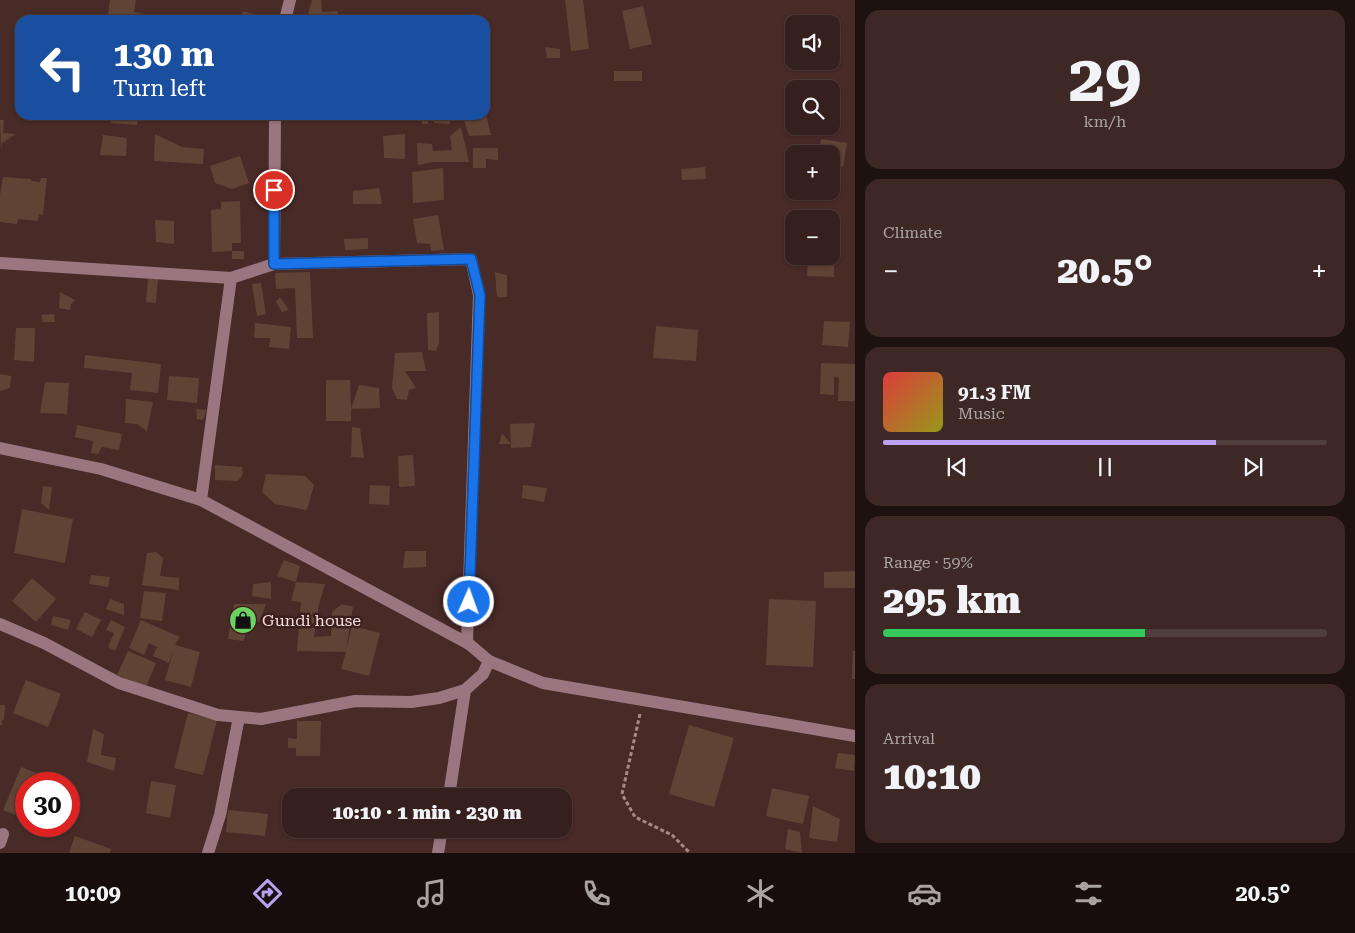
<!DOCTYPE html>
<html lang="en">
<head>
<meta charset="utf-8">
<style>
  body { margin:0; font-family:"Roboto Serif",serif; background:#3d2826; color:#f1f3f6; height:100vh; display:flex; flex-direction:column; font-size:19px; white-space:nowrap }
  * { box-sizing:border-box; margin:0 }
  p { font-size:16px; color:#aaa3a4 }
  .icon { flex:none; width:28px; height:28px; fill:none; stroke:currentColor; stroke-width:2; stroke-linecap:round; stroke-linejoin:round }
  .map { position:relative; flex:1; overflow:hidden }
  .details { display:flex; flex-direction:column; gap:10px; padding:10px; background:#1e1210; width:500px }
  .details>* { flex:none }
  .top-card { position:absolute; left:15px; top:15px; width:475px; height:105px; border-radius:15px; box-shadow:0 1px 4px #0004,0 0 0 1px #503e3b; background:#1a4fa0; color:#fff; overflow:hidden }
  .fabs { position:absolute; left:785px; top:15px; display:grid; gap:10px }
  .fabs a { display:grid; place-items:center; width:55px; height:55px; border-radius:10px; background:#36201d; box-shadow:0 1px 4px #0004,0 0 0 1px #503e3b; font-size:25px }
  .speed { position:absolute; left:15px; top:772px; display:flex; gap:10px; font-size:25px; font-weight:700; text-align:center }
  .speed>* { display:grid; place-content:center; width:65px; height:65px; border-radius:50%; background:#36201d; box-shadow:0 1px 4px #0004,0 0 0 1px #503e3b; line-height:1 }
  .speed .limit { border:8px solid #d22; background:#fff; color:#111 }
  .pin { position:absolute; display:grid; place-items:center; width:42px; height:42px; color:#fff; margin:-21px; border:2px solid #fff; border-radius:50%; box-shadow:0 1px 5px #0007 }
  .me { position:absolute; width:55px; margin:-28px; rotate:2deg; stroke-linejoin:round; filter:drop-shadow(0 0 4px #0008) }
  .turn { display:flex; align-items:center; gap:18px; height:105px; padding:0 15px; font-size:22px }
  .turn .icon { width:65px; height:65px; stroke-width:2.5 }
  .turn b { display:block; font-size:35px; line-height:42px }
  .big { font-size:38px; font-weight:800; line-height:1.1 }
  .details .card { flex:1; display:flex; flex-direction:column; justify-content:center; gap:8px; min-width:0; padding:0 18px; border-radius:15px; background:#3d2826 }
  .details .dial { align-items:center; gap:0 }
  .dial b { font-size:65px; line-height:1 }
  .song { display:flex; align-items:center; gap:15px }
  .cover { width:60px; height:60px; border-radius:8px; background:linear-gradient(135deg,hsl(0 70% 55%),hsl(60 70% 35%)) }
  .played { height:5px; border-radius:2px; background:linear-gradient(90deg,#bca0f2 75%,#503e3b 75%) }
  .keys { display:flex; justify-content:space-around; direction:ltr }
  .heat { display:flex; justify-content:space-between; align-items:center; font-size:28px; direction:ltr }
  .charge { height:8px; border-radius:4px; background:linear-gradient(90deg,#34c759 59%,#503e3b 0) }
  .trip { position:absolute; left:282px; top:788px; width:290px; height:50px; border-radius:15px; background:#36201d; box-shadow:0 1px 4px #0004,0 0 0 1px #503e3b; font-weight:800; line-height:50px; text-align:center }
  .dock { display:flex; height:80px; justify-content:space-around; align-items:center; background:#160d0c; color:#aaa3a4 }
  .dock .icon { width:35px; height:35px }
  .dock .selected { color:#bca0f2 }
  .dock b { font-size:22px; color:#f1f3f6 }
  main { display:flex; flex:1; min-height:0 }
  .map>svg:first-child { display:block }
  .building { fill:#5f4435 }
  .lines { fill:none; stroke-linecap:round; stroke-linejoin:round }
  .path { stroke:#a38b88; stroke-width:3; stroke-dasharray:4 2.5; stroke-linecap:butt }
  .minor { stroke:#9a7780; stroke-width:12 }
  .route-casing { stroke:#114b97; stroke-width:12 }
  .route { stroke:#1a73e8; stroke-width:9 }
  .labels { text-anchor:middle; stroke-width:5; stroke-linejoin:round; paint-order:stroke }
  .poi-label { font-size:16px; fill:#f1dddb; stroke:#3d201d; text-anchor:start }
</style>
</head>
<body>
<main>
<div class="map">
<svg width="855" height="853" viewBox="0 0 855 853">
  <rect width="100%" height="100%" fill="#482a27"/>
  <g class="building">
    <polygon points="110,0 136,0 134,12 141,13 139,20 107,20"/>
    <polygon points="312,0 321,0 322,12 338,11 336,20 308,14"/>
    <polygon points="565,0 583,0 589,49 571,51"/>
    <polygon points="643,6 652,44 630,49 622,11"/>
    <polygon points="243,11 254,14 254,20 241,20"/>
    <polygon points="545,47 560,49 560,58 547,58"/>
    <rect x="614" y="71" width="28" height="10"/>
    <polygon points="112,115 138,115 137,125 111,123"/>
    <polygon points="412,115 428,115 428,124 422,124 422,119 412,119"/>
    <polygon points="434,115 450,115 450,124 434,123"/>
    <polygon points="478,115 486,115 491,135 469,136 464,120"/>
    <polygon points="0,120 4,120 3,133 16,134 2,143 1,150"/>
    <polygon points="461,127 469,162 433,162 418,165 417,143 432,144 433,151 452,150 450,136"/>
    <polygon points="155,134 182,147 204,149 203,164 154,161"/>
    <polygon points="405,134 405,159 384,158 383,136"/>
    <polygon points="103,135 127,138 126,156 100,155"/>
    <polygon points="821,139 847,143 843,167 831,165 831,154 819,154"/>
    <polygon points="473,148 498,148 498,160 486,159 486,168 473,168"/>
    <polygon points="240,156 249,183 232,189 215,183 210,166"/>
    <polygon points="705,167 706,179 682,180 681,169"/>
    <polygon points="443,168 444,200 413,203 412,172"/>
    <polygon points="3,177 31,179 31,181 40,182 41,178 47,178 43,215 39,214 38,221 18,219 17,224 0,222 0,195"/>
    <polygon points="379,188 382,204 353,204 353,191"/>
    <polygon points="240,201 241,243 232,243 232,251 212,252 211,210 221,209 221,202"/>
    <polygon points="438,215 444,250 431,251 430,244 417,243 413,219"/>
    <polygon points="155,220 174,221 174,244 156,242"/>
    <polygon points="831,233 835,233 834,277 807,276 808,256 831,256"/>
    <polygon points="368,238 368,249 345,250 344,239"/>
    <rect x="232" y="251" width="12" height="8"/>
    <polygon points="310,272 313,338 297,338 295,288 276,289 275,273"/>
    <polygon points="495,272 507,275 507,297 497,297"/>
    <polygon points="148,279 158,279 156,303 146,302"/>
    <polygon points="261,283 266,314 257,316 252,284"/>
    <polygon points="60,292 75,300 71,304 70,310 59,308"/>
    <polygon points="280,297 289,310 282,312 276,302"/>
    <polygon points="439,312 439,343 436,351 428,350 427,313"/>
    <polygon points="54,314 55,322 43,322 41,315"/>
    <polygon points="824,321 850,322 848,347 822,345"/>
    <polygon points="255,323 291,327 289,349 269,347 270,338 254,338"/>
    <polygon points="656,326 698,330 696,361 653,358"/>
    <polygon points="16,328 35,328 34,362 14,360"/>
    <polygon points="422,352 426,371 405,371 416,388 409,390 407,400 397,399 392,388 395,353"/>
    <polygon points="85,355 161,364 158,393 130,390 132,373 84,368"/>
    <polygon points="821,363 855,364 855,401 838,401 839,378 834,377 834,395 820,394"/>
    <polygon points="0,374 11,376 10,388 0,391"/>
    <polygon points="169,376 199,378 197,403 167,400"/>
    <polygon points="326,380 350,380 351,409 359,385 379,388 380,408 351,409 351,421 326,421"/>
    <polygon points="45,382 69,383 67,414 40,413"/>
    <polygon points="126,399 153,402 147,431 137,424 125,423"/>
    <polygon points="196,409 207,410 203,420 197,419"/>
    <polygon points="535,423 531,447 511,448 510,424"/>
    <polygon points="77,425 122,434 119,450 102,447 98,454 91,453 93,441 75,437"/>
    <polygon points="352,427 360,428 364,458 351,457"/>
    <polygon points="502,433 511,444 499,444"/>
    <polygon points="413,455 415,486 399,487 398,456"/>
    <polygon points="215,465 242,467 243,474 238,481 215,480"/>
    <polygon points="266,474 305,476 314,485 307,510 275,504 262,492"/>
    <polygon points="370,485 390,486 389,505 369,504"/>
    <polygon points="523,485 547,488 544,502 522,498"/>
    <polygon points="43,486 52,487 49,510 41,503"/>
    <polygon points="22,509 73,519 65,563 14,553"/>
    <polygon points="405,551 426,551 426,567 403,568"/>
    <polygon points="156,552 163,558 160,576 179,578 179,590 142,585 147,553"/>
    <polygon points="284,560 300,566 296,582 277,576"/>
    <polygon points="855,571 855,588 824,588 824,572"/>
    <polygon points="91,575 110,577 108,587 89,584"/>
    <polygon points="32,578 56,599 36,622 12,601"/>
    <polygon points="271,582 271,599 252,596 253,584"/>
    <polygon points="296,582 325,584 319,604 314,637 331,636 332,612 342,604 353,607 346,650 352,626 380,633 369,676 341,669 346,652 297,651 301,602 291,601"/>
    <polygon points="144,591 166,593 162,621 140,618"/>
    <polygon points="110,599 124,604 124,615 106,609"/>
    <polygon points="769,599 816,601 813,667 766,665"/>
    <polygon points="234,604 266,604 259,622 249,620 244,641 228,639"/>
    <polygon points="85,612 101,620 92,637 76,629"/>
    <polygon points="53,616 71,620 68,630 51,625"/>
    <polygon points="111,620 125,627 115,651 108,647 114,633 106,630"/>
    <polygon points="141,620 180,637 175,645 200,652 191,687 165,680 174,649 169,663 153,656 157,647 149,643 144,655 129,648"/>
    <polygon points="128,651 156,663 146,687 117,675"/>
    <polygon points="853,651 855,651 855,679 852,679"/>
    <polygon points="26,680 61,694 48,727 13,713"/>
    <polygon points="0,705 5,705 4,720 2,720 2,725 0,725"/>
    <polygon points="188,713 217,720 203,775 174,768"/>
    <polygon points="297,721 321,721 320,756 296,756 296,748 288,748 288,738 297,739"/>
    <polygon points="689,725 734,738 714,807 669,794"/>
    <polygon points="93,729 104,734 101,755 116,758 114,771 87,762"/>
    <polygon points="838,753 855,755 854,771 835,768"/>
    <polygon points="21,767 52,779 50,784 26,784 26,819 3,810"/>
    <polygon points="151,781 176,785 170,818 146,813"/>
    <polygon points="772,788 809,796 803,824 766,816"/>
    <polygon points="813,806 840,819 837,842 809,838"/>
    <polygon points="228,810 268,814 265,836 226,832"/>
    <polygon points="788,829 800,832 802,853 785,849"/>
    <polygon points="75,836 111,849 110,853 69,853"/>
  </g>
  <g class="lines">
    <polyline class="path" points="640,714 622,794 635,817 672,835 690,853"/>
    <g class="minor">
      <polyline points="285,20 290,0"/>
      <polyline points="0,263 231,278 274,264 471,259 479,295 467,641 469,644"/>
      <polyline points="274,264 275,115"/>
      <polyline points="0,448 101,469 201,500 469,644 489,661 543,683 855,736"/>
      <polyline points="201,500 231,278"/>
      <polyline points="0,624 44,643 119,683 218,715 261,719 355,701 411,702 439,698 465,690 483,674 489,661"/>
      <polyline points="449,796 465,690"/>
      <polyline points="0,843 3,834"/>
      <polyline points="208,853 220,815 239,717"/>
      <polyline points="438,853 442,829"/>
    </g>
  </g>
  <g class="lines">
    <g class="route-casing">
      <polyline id="route" points="274,190 274,264 471,259 480,295 469,602"/>
    </g>
    <use href="#route" class="route"/>
  </g>
  <defs>
    <g id="shop-disc" transform="scale(1.4375)"><circle r="9.5" fill="#6cd362" stroke="#3d201d"/><path d="M-5-2.5h2.3a2.7 3.5 0 0 1 5.4 0H5L5.5 6h-11ZM-1.5-2.5h3a1.5 2.3 0 0 0-3 0Z" fill="#111"/></g>
  </defs>
  <g fill-rule="evenodd">
    <use href="#shop-disc" x="243" y="620"/>
  </g>
  <g class="labels">
    <g class="poi-label">
      <text x="262" y="626">Gundi house</text>
    </g>
  </g>
</svg>
<div class="fabs">
<a><svg class="icon" aria-label="sound" viewBox="0 0 24 24"><path d="M4 9h4l5-4v14l-5-4H4zM17 9q2 3 0 6"/></svg></a>
<a><svg class="icon" aria-label="search" viewBox="0 0 24 24"><circle cx="10" cy="10" r="6"/><path d="M15 15l6 6"/></svg></a>
<a>+</a>
<a>−</a>
</div>
<div class="speed"><div class="limit">30</div></div>
<div class="pin" style="left:274px;top:190px;background:#d93025"><svg class="icon" aria-label="arrive" viewBox="0 0 24 24"><path d="M6 21V4h12l-3 4 3 4H6"/></svg></div>
<svg class="me" style="left:469px;top:602px" viewBox="-20 -20 40 40"><circle r="17" fill="#1a73e8" stroke="#fff" stroke-width="3"/><path d="M0-11L8 9 0 5-8 9z" fill="#fff"/></svg>
<div class="trip">10:10 · 1 min · 230 m</div>
<div class="top-card">
<div class="turn"><svg class="icon" aria-label="left" viewBox="0 0 24 24"><path d="M17 20v-9H6M10 6l-5 5 5 5"/></svg><div><b>130 m</b>Turn left</div></div>
</div>
</div>
<section class="details">
<div class="card dial"><b>29</b><p>km/h</p></div>
<div class="card"><p>Climate</p>
<div class="heat"><a>−</a><b class="big">20.5°</b><a>+</a></div>
</div>
<div class="card">
<div class="song"><i class="cover"></i><div><b>91.3 FM</b><p>Music</p></div></div>
<div class="played"></div>
<div class="keys"><svg class="icon" aria-label="previous" viewBox="0 0 24 24"><path d="M18 5L8 12l10 7zM5 5v14"/></svg><svg class="icon" aria-label="pause" viewBox="0 0 24 24"><path d="M8 5v14M16 5v14"/></svg><svg class="icon" aria-label="next" viewBox="0 0 24 24"><path d="M6 5l10 7-10 7zM19 5v14"/></svg></div>
</div>
<div class="card"><p>Range · 59%</p><b class="big">295 km</b><div class="charge"></div></div>
<div class="card"><p>Arrival</p><b class="big">10:10</b></div>
</section>
</main>
<nav class="dock">
<b>10:09</b>
<svg class="icon selected" aria-label="directions" viewBox="0 0 24 24"><path d="M12 3l9 9-9 9-9-9zM9 14v-3h6M13 9l2 2-2 2"/></svg>
<svg class="icon" aria-label="music" viewBox="0 0 24 24"><path d="M9 18V5l10-2v13"/><circle cx="6" cy="18" r="3"/><circle cx="16" cy="16" r="3"/></svg>
<svg class="icon" aria-label="phone" viewBox="0 0 24 24"><path d="M5 4h4l2 5-3 2q2 4 5 5l2-3 5 2v4C11 20 4 13 5 4z"/></svg>
<svg class="icon" aria-label="climate" viewBox="0 0 24 24"><path d="M12 3v18M4 7l16 10M4 17L20 7"/></svg>
<svg class="icon" aria-label="car" viewBox="0 0 24 24"><path d="M5 17H2v-5l4-1 3-4h7l3 4 3 1v5h-3M9 17h6M6 11h13"/><circle cx="7" cy="17" r="2"/><circle cx="17" cy="17" r="2"/></svg>
<svg class="icon" aria-label="filters" viewBox="0 0 24 24"><path d="M4 7h16M4 17h16"/><circle cx="9" cy="7" r="2"/><circle cx="15" cy="17" r="2"/></svg>
<b>20.5°</b>
</nav>
</body>
</html>
